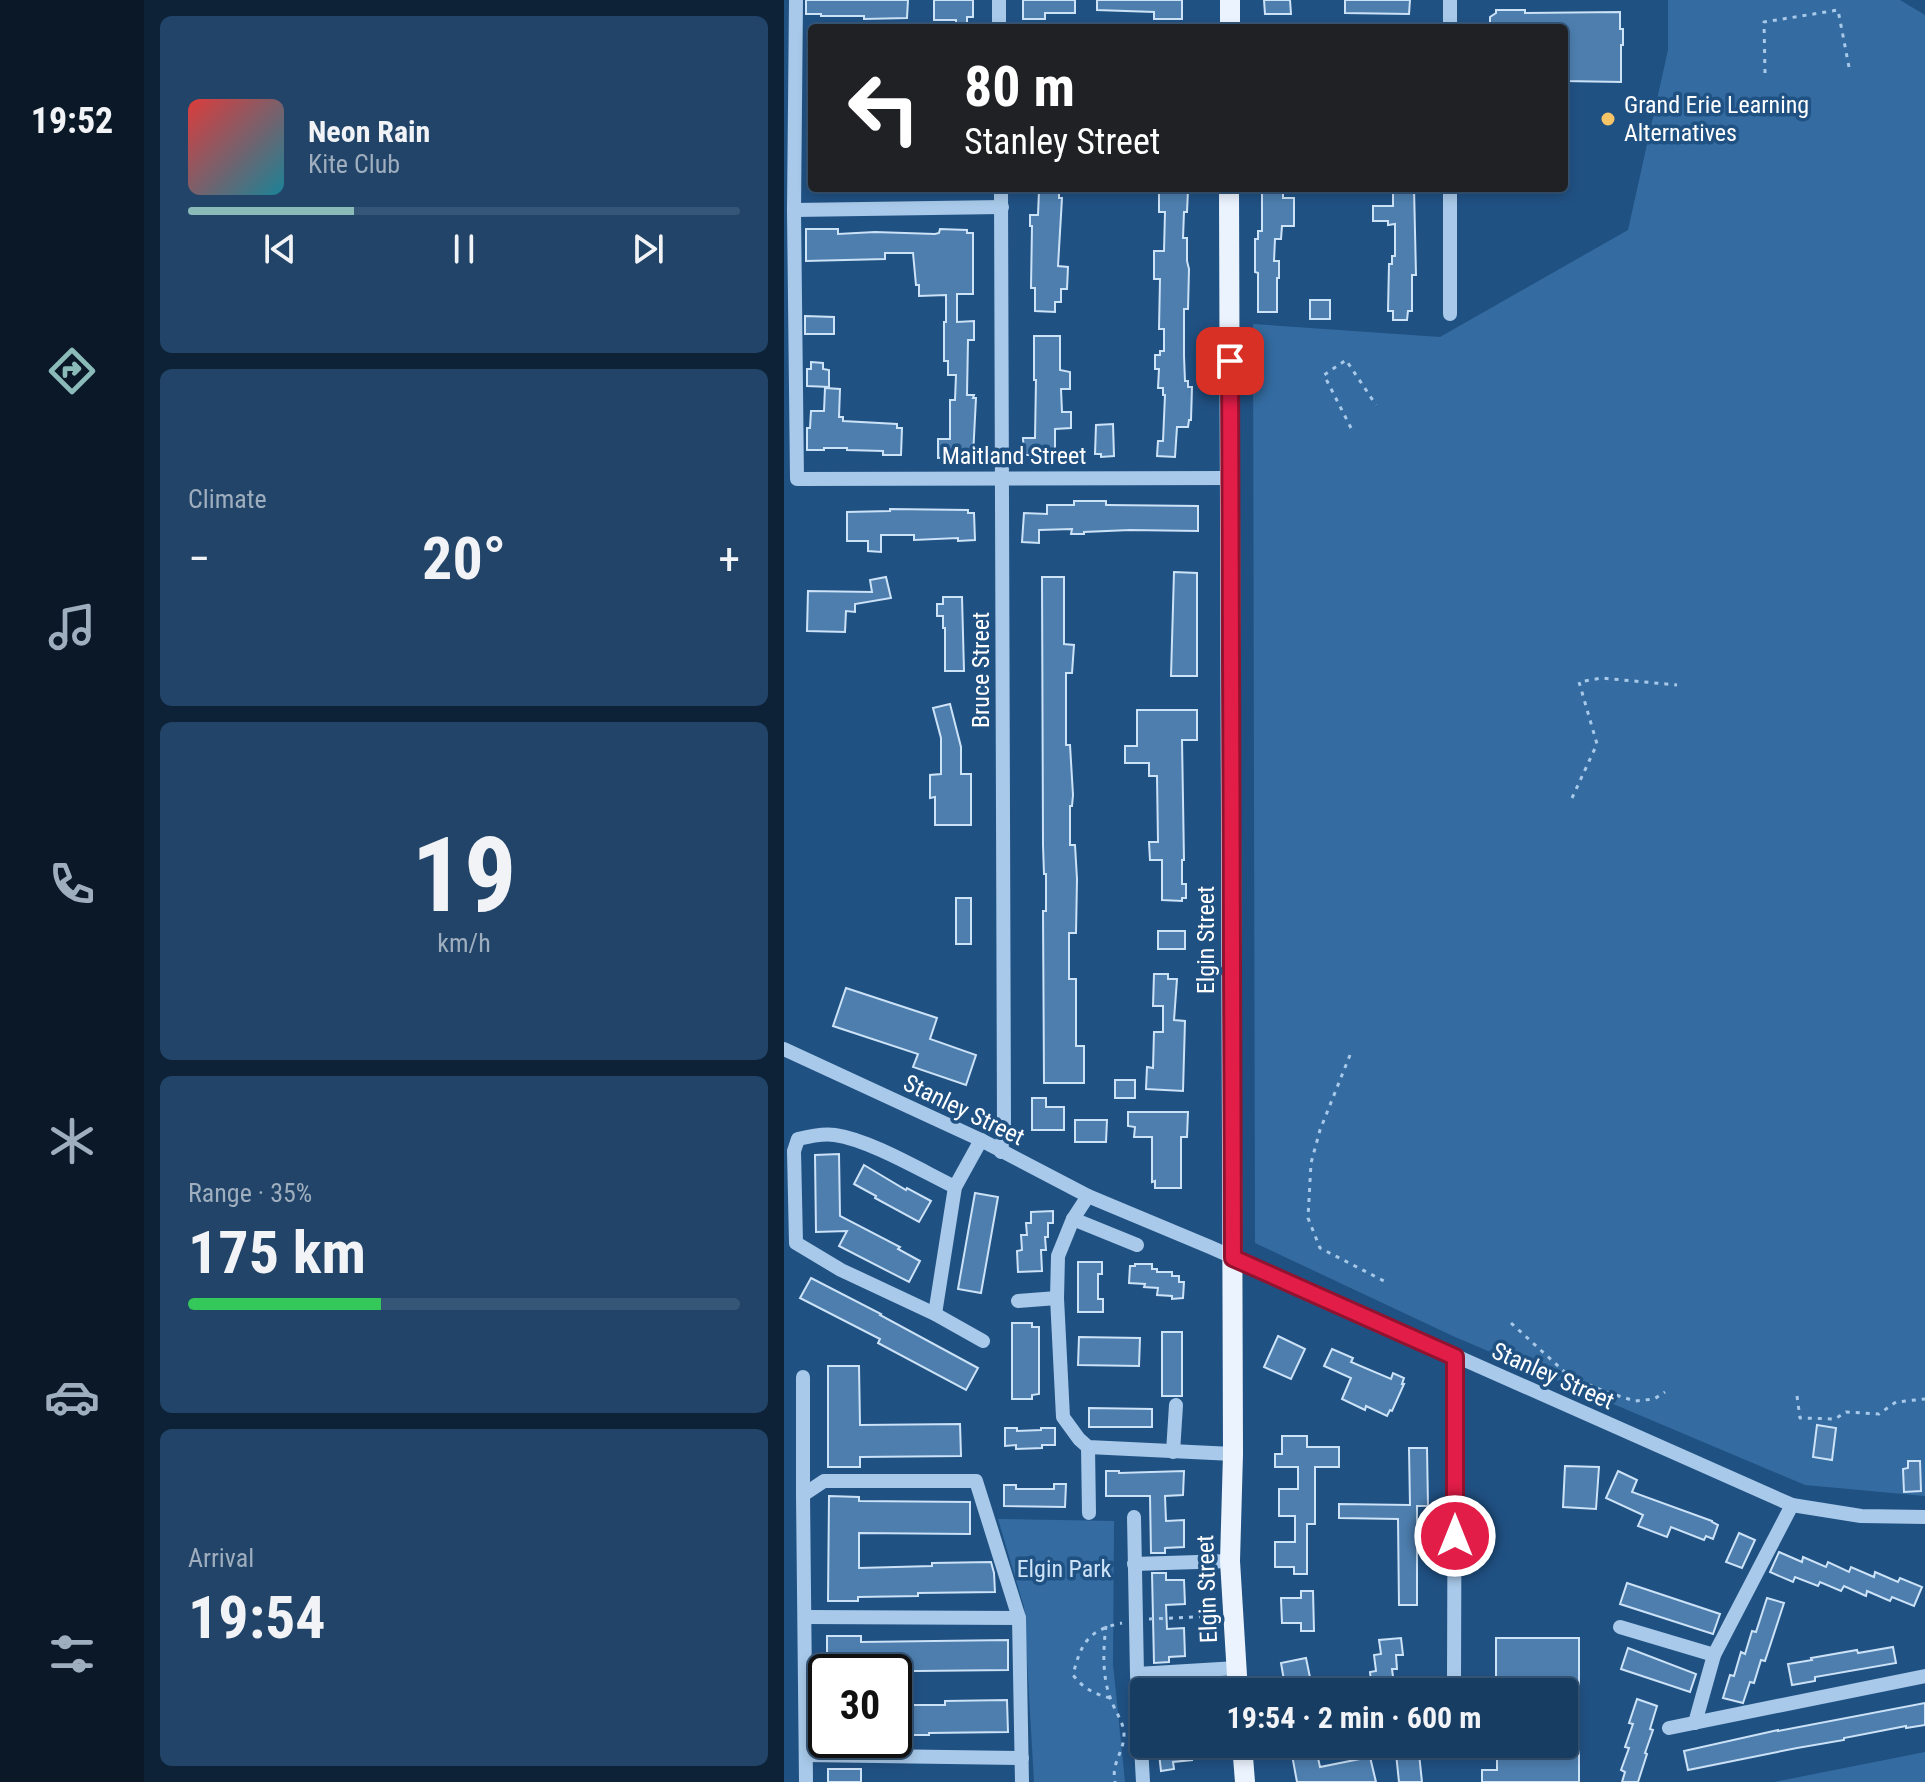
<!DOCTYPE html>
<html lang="en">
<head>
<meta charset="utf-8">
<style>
  body { margin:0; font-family:"Roboto Condensed",sans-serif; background:#214468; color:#f1f3f6; height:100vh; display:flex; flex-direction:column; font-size:30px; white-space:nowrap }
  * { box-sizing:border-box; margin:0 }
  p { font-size:26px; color:#9faebe }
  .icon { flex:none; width:44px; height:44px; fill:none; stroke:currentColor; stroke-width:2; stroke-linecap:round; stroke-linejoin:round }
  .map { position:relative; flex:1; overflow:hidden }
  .panel { display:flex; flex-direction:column; gap:16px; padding:16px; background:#0d2236; width:640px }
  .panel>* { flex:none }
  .banner { position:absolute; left:24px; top:24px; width:760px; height:168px; border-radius:8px; box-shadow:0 4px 12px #0003,0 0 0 2px #365677; background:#202124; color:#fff; overflow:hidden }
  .speed { position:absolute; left:24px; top:1654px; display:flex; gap:16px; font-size:40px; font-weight:700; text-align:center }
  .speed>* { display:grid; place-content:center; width:104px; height:104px; border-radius:50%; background:#183d62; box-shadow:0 4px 12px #0003,0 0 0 2px #365677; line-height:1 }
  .speed .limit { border:4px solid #111; border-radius:12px; background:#fff; color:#111 }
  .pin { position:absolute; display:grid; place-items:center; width:68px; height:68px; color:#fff; margin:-34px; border-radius:16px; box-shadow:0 4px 12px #0006 }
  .me { position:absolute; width:88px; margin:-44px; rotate:0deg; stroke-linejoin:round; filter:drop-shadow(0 0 6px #0008) }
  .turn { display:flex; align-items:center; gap:28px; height:168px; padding:0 24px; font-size:36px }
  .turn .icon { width:104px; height:104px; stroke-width:2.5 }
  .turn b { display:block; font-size:56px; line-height:68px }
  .big { font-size:60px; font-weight:700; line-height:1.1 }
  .panel .tile { flex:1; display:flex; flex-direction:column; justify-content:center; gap:12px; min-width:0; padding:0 28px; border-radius:12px; background:#214468 }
  .panel .dial { align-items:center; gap:0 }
  .dial b { font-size:104px; line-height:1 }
  .song { display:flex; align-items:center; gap:24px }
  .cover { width:96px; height:96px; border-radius:12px; background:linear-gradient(135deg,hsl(0 70% 55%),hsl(190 70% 35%)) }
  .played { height:8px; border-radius:4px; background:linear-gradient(90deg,#8bbbb9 30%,#365677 30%) }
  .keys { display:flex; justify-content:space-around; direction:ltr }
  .heat { display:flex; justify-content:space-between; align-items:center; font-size:44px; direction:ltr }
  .charge { height:12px; border-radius:6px; background:linear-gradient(90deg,#34c759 35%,#365677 0) }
  .trip { position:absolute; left:346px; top:1678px; width:448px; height:80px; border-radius:8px; background:#183d62; box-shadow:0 4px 12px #0003,0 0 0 2px #365677; font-weight:700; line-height:80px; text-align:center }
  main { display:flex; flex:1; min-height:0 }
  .dock { display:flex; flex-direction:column; width:144px; justify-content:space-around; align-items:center; background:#0a1827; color:#9faebe }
  .dock .icon { width:56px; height:56px }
  .dock .current { color:#8bbbb9 }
  .dock b { font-size:36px; color:#f1f3f6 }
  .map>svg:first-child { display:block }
  .green { fill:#346ca1 }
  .building { fill:#4d7eae; stroke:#cce2f7; stroke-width:2 }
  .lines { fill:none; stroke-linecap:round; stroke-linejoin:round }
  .path { stroke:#a8c9e9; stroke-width:3; stroke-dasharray:4 6; stroke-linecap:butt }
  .minor { stroke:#a8c9e9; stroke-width:14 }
  .major { stroke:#ebf3fe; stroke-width:20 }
  .route-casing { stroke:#92132f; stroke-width:20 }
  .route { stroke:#e11d48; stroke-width:14 }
  .poi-dot { fill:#f6c568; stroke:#205183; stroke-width:3 }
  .labels { text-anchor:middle; stroke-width:7; stroke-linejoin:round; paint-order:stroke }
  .poi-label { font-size:24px; fill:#fff; stroke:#205183; text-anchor:start }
  .street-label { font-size:24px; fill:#fff; stroke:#205183 }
  .park-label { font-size:24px; fill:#cce2f7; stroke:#205183 }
</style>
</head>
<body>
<main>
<nav class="dock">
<b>19:52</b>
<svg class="icon current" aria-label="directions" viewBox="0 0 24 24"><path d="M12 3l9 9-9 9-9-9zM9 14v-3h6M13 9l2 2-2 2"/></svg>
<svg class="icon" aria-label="music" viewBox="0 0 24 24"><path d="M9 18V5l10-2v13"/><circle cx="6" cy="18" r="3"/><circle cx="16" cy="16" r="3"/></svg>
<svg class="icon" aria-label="phone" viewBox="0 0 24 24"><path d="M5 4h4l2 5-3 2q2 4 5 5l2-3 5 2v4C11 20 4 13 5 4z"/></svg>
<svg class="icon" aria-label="climate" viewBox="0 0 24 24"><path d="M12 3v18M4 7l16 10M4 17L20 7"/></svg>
<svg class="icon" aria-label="car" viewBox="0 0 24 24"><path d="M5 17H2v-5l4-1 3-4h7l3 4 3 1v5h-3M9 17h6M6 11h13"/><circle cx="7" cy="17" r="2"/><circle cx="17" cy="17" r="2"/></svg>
<svg class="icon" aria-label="filters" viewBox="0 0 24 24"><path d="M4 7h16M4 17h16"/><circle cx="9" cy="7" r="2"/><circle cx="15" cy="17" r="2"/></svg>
</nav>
<section class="panel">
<div class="tile">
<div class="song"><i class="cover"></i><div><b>Neon Rain</b><p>Kite Club</p></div></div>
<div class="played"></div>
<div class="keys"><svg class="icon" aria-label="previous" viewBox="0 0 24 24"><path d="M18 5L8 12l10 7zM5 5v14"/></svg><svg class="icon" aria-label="pause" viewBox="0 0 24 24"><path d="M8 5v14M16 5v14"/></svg><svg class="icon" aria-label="next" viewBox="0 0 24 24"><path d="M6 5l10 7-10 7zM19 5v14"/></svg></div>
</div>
<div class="tile"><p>Climate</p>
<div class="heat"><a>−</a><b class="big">20°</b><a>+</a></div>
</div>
<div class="tile dial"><b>19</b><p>km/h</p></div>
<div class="tile"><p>Range · 35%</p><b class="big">175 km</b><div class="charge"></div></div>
<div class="tile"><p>Arrival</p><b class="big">19:54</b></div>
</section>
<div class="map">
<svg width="1141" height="1782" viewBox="0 0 1141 1782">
  <rect width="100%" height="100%" fill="#205183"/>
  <g class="green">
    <polygon points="884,0 1116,0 1141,15 1141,1496 1021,1485 671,1337 471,1243 469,324 656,337 844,230 884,50"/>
    <polygon points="214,1519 330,1521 329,1664 341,1782 250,1782 240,1607"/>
    <polygon points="1141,1752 1141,1782 990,1782"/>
  </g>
  <g class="building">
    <polygon points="22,0 124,0 123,18 80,19 80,16 37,16 37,14 22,14"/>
    <polygon points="150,0 189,0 189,17 183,17 183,23 172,23 172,20 150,20"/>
    <polygon points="239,0 291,0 291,13 261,13 261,19 239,19"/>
    <polygon points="313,0 398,0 398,19 370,19 370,12 313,10"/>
    <polygon points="480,0 506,0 507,14 481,14"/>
    <polygon points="561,0 626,0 625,14 561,13"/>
    <polygon points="712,10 741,10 741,13 836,12 836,29 839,29 839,45 837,45 837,82 780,81 780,28 710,28 706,24 706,17 712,13"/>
    <polygon points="478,188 499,188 499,198 510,198 510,226 498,226 497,239 491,239 490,261 495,261 495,278 493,278 493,312 474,312 474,273 471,272 471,239 474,239 474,231 478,231"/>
    <polygon points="609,188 630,188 632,275 628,275 628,311 624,311 623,320 609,320 609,311 604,311 605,264 608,264 608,256 611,256 611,224 604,225 604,221 589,221 589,206 609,206"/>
    <polygon points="258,189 275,189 275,198 278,198 274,266 284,267 283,289 277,289 277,302 271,302 271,312 251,311 251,288 247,288 248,226 246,226 246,215 254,215 255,191 258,191"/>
    <polygon points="375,190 404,190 403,212 400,212 399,238 403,238 403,261 405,269 404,309 400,309 400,356 401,381 404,381 404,387 408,387 407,420 405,420 404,427 393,427 391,457 373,456 374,441 379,441 381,395 379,395 379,388 374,388 375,369 371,369 371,355 376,355 376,351 380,351 380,329 375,329 376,279 370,279 370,251 380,251 381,212 375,212"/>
    <polygon points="22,229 54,229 54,234 91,232 151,234 155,233 156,229 183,230 183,233 189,233 189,294 173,294 173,322 190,321 190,340 184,340 183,395 190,395 189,398 192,398 189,456 154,458 154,439 166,439 166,400 171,400 172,375 164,375 164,361 160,361 160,322 162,322 162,295 135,296 135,285 132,285 129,253 101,253 101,259 22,261"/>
    <rect x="526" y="300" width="20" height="19"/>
    <polygon points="21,316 50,317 50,334 21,334"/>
    <polygon points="250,336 276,336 276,370 286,372 286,389 277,389 278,412 287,412 287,428 271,429 271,455 240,455 239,438 251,438 252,380 250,380"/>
    <polygon points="27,362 39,363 39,369 45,370 45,387 23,386 23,369 27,369"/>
    <polygon points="41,388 56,389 55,417 59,417 59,421 113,424 113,428 118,428 117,455 99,455 99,451 63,450 63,448 40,448 40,450 23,450 23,428 26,428 27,411 40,411"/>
    <polygon points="329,424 330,456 317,457 317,454 311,454 312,425"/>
    <polygon points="290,501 322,501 322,505 324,505 414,506 414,531 346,530 300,532 300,534 287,534 288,529 255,530 255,543 238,542 240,513 263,514 263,505 290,505"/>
    <polygon points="106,509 184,510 184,513 190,513 191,540 174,541 174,538 130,540 130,535 97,535 97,552 84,551 84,541 63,541 63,512 106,511"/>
    <polygon points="390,572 413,573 413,676 387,676"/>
    <polygon points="102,577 107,598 71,604 71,612 62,611 61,632 23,631 24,591 88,592 86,580"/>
    <polygon points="258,577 280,577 280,644 290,645 288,673 282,673 282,745 286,745 289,795 288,806 286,806 286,845 291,845 293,879 292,933 285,933 285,979 292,979 292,1046 300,1046 300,1083 260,1083 259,911 262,911 262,874 260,874 259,845"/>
    <polygon points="159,597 178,597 180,671 161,671 161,628 159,628 159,616 153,616 153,604 159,604"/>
    <polygon points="166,704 177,747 177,774 187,774 187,825 151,825 151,797 146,798 146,775 157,774 157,738 149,708"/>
    <polygon points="353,710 413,710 413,740 398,740 400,860 398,860 398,884 402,884 402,898 398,898 398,901 378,900 378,860 366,860 365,842 374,842 373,776 365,776 365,763 341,763 341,746 353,746"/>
    <rect x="172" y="898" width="15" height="46"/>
    <rect x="374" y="931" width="27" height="18"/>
    <polygon points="370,974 384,974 384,979 393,979 390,1020 401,1021 399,1091 362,1089 363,1067 369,1068 370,1032 379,1032 379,1006 369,1006"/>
    <polygon points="62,988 153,1018 146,1039 192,1055 182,1085 129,1067 134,1054 49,1026"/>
    <rect x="331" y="1080" width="20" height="18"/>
    <polygon points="248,1098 262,1098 262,1107 280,1107 280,1130 248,1130"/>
    <polygon points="344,1112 404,1112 403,1137 397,1137 397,1188 371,1188 371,1181 368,1182 368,1137 350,1137 351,1127 344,1126"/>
    <polygon points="291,1120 323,1120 322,1142 291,1142"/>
    <polygon points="55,1154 56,1216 116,1247 114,1249 136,1261 125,1282 55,1246 63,1231 32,1232 31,1155"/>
    <polygon points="80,1165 122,1190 123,1188 147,1201 135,1222 91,1198 92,1196 70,1184"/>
    <polygon points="191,1193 214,1197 197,1293 174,1289"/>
    <polygon points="269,1211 269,1223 264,1223 264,1237 261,1237 262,1250 257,1250 258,1271 234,1272 233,1251 238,1250 237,1235 243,1235 242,1223 247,1223 247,1212"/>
    <polygon points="294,1262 318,1262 318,1274 314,1274 314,1299 319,1299 319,1312 294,1312"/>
    <polygon points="351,1264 368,1264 368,1269 373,1269 373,1272 388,1272 388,1276 395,1276 395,1282 400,1282 399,1298 388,1299 388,1296 373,1295 374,1288 360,1287 361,1284 345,1283 346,1266 351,1266"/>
    <polygon points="27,1278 97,1314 96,1315 194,1368 182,1390 94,1343 96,1339 16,1298"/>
    <polygon points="228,1323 248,1323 248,1327 255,1327 255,1394 248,1395 248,1399 228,1399"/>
    <rect x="378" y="1332" width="20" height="64"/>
    <polygon points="494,1336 521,1349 507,1379 480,1367"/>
    <polygon points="295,1337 356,1338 355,1366 294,1365"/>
    <polygon points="548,1349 569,1358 567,1362 607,1379 609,1373 620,1378 618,1384 620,1384 608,1411 606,1410 603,1416 582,1406 581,1410 558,1399 567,1378 540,1366"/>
    <polygon points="44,1366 75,1366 76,1425 176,1424 177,1456 76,1457 76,1467 44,1467"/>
    <polygon points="305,1408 368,1409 368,1427 305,1427"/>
    <polygon points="1033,1425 1052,1428 1048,1460 1029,1457"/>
    <polygon points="221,1428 233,1428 233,1431 257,1430 257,1428 271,1428 271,1445 258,1445 258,1448 232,1449 232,1445 221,1446"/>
    <polygon points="498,1436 523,1436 523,1447 555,1447 555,1467 531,1467 531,1524 523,1524 523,1574 510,1574 510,1567 491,1567 491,1542 511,1542 511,1516 495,1516 495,1489 514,1489 514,1467 491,1467 491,1454 498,1454"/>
    <polygon points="625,1448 643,1448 644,1506 633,1506 633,1605 615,1605 614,1519 555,1518 555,1504 626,1505"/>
    <polygon points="1124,1461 1136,1461 1137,1491 1120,1492 1119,1469 1124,1468"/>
    <polygon points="781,1466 815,1467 812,1509 779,1507"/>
    <polygon points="322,1471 335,1471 335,1473 400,1471 399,1495 381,1496 382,1521 400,1520 400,1547 381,1548 381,1553 367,1553 366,1496 322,1496"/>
    <polygon points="834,1471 853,1480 848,1492 928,1521 928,1522 934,1525 929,1539 922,1536 920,1540 887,1527 883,1537 854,1526 859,1515 822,1498"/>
    <polygon points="270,1484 282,1484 281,1507 220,1506 220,1485 232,1485 232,1489 270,1489"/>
    <polygon points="45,1496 75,1497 75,1501 186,1502 186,1534 75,1533 75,1568 148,1566 148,1563 207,1562 210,1573 211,1592 134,1593 134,1596 74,1597 74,1601 44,1601"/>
    <polygon points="955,1533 971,1540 958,1568 942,1562"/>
    <polygon points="995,1552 1018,1562 1019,1557 1042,1567 1044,1562 1065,1572 1067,1567 1090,1577 1091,1572 1114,1582 1116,1578 1138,1587 1130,1606 1108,1597 1106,1601 1083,1591 1082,1596 1060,1586 1057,1591 1036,1582 1034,1586 1011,1577 1009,1582 986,1572"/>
    <polygon points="368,1573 382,1573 382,1580 400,1580 401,1604 382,1605 383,1629 400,1628 401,1656 385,1657 385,1662 370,1663"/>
    <polygon points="843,1583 936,1614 929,1634 836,1604"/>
    <polygon points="517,1591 529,1591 530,1631 517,1631 517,1623 498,1623 497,1598 517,1598"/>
    <polygon points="983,1598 1000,1603 981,1661 977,1660 970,1683 966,1682 959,1703 939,1698 946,1675 950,1676 957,1652 961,1654 968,1631 972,1632"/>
    <polygon points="43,1636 77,1636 77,1642 224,1640 224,1670 43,1672"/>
    <polygon points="617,1638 619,1655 612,1655 613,1669 608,1669 611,1692 588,1692 586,1672 592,1671 590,1655 597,1654 595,1640"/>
    <polygon points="712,1638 795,1638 795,1782 698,1782 698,1770 713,1770 713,1744 780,1744 780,1692 712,1692"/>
    <polygon points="1109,1647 1112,1663 1031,1677 1031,1681 1008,1685 1004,1664 1028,1660 1027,1658 1073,1650 1074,1653"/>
    <polygon points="844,1648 912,1674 906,1692 837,1669"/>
    <polygon points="522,1658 529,1692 502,1692 497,1663"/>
    <polygon points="853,1699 873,1706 866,1729 869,1730 861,1753 863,1754 854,1782 838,1782 841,1772 837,1770 845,1748 841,1747 849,1724 845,1723"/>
    <polygon points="223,1700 224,1732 145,1733 145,1735 110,1735 110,1705 161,1705 161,1701"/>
    <polygon points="1141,1703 1141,1725 1122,1728 1122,1726 1060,1738 1060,1740 1013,1748 904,1770 900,1751 994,1730 994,1731"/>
    <polygon points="374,1744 406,1744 408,1760 389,1762 390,1769 377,1771"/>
    <polygon points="506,1744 531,1744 536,1767 586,1757 592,1782 513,1782"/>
    <polygon points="611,1744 634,1744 638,1782 615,1782"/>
    <rect x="44" y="1769" width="33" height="13"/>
  </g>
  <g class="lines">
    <g class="path">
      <polyline points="981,73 980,22 1054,10 1065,67"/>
      <polyline points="567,428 540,375 562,360 592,405"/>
      <polyline points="788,798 813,744 795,682 817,678 893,685"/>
      <polyline points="566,1055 536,1130 527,1163 524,1218 536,1248 602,1282"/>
      <polyline points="727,1323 785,1376 822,1392 851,1401 870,1399 881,1392"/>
      <polyline points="1013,1396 1016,1418 1051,1419 1062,1412 1095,1414 1112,1402 1141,1399"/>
      <polyline points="365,1619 434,1616"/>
      <path d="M322 1626C319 1650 318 1677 327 1700 331 1711 340 1723 340 1734 340 1753 327 1762 331 1782"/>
      <path d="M326 1698C310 1694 299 1688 289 1675 297 1643 304 1630 338 1623"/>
    </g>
    <g class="minor">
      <polyline points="12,0 10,210 13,479 447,478"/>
      <polyline points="215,0 215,28"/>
      <polyline points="666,28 666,0"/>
      <polyline points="10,210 218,207"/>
      <polyline points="666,314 666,188"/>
      <polyline points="0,1049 197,1140 304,1196 426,1247 1008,1505 1077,1516 1141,1517"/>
      <polyline points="217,1152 220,1127 217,188"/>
      <path d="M171 1187C138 1171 86 1140 51 1135 39 1133 26 1136 14 1139L10 1151 12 1243 57 1270 151 1314 199 1341"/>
      <polyline points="304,1196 289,1219 274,1256 273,1298 279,1417 295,1439 304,1447 449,1454"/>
      <polyline points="289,1219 353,1245"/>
      <polyline points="234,1301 273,1298"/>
      <polyline points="151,1314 171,1187 197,1140"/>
      <polyline points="19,1377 19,1495"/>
      <polyline points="304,1447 305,1513"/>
      <polyline points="389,1452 392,1405"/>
      <polyline points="350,1517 353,1674 359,1782"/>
      <polyline points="350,1564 446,1561"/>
      <polyline points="21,1617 235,1618"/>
      <polyline points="836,1627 930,1655"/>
      <polyline points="353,1674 453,1668"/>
      <polyline points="670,1685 671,1357"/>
      <polyline points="911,1723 930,1655 1008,1505"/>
      <polyline points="885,1728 1141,1676"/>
      <polyline points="22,1755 238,1758"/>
      <polyline points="22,1782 19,1495 40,1481 192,1481 235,1618 238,1782"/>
    </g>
    <g class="major">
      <polyline points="446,28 446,0"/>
      <polyline points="445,188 449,1454 446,1561 454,1692"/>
      <polyline points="458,1744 461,1782"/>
    </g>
  </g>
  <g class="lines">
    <g class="route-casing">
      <polyline id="route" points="446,361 449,1258 671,1357 671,1536"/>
    </g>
    <use href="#route" class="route"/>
  </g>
  <circle class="poi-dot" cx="824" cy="119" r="8"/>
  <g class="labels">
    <g class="poi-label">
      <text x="840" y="113">Grand Erie Learning<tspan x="840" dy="28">Alternatives</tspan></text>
    </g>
    <g class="street-label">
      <text x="230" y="464">Maitland Street</text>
      <text transform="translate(197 670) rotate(-90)" y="8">Bruce Street</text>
      <text transform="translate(422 940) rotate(-90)" y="8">Elgin Street</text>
      <text transform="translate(180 1110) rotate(26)" y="8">Stanley Street</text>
      <text transform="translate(769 1376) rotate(24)" y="8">Stanley Street</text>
      <text transform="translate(423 1589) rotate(-92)" y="8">Elgin Street</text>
    </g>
    <g class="park-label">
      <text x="280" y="1577">Elgin Park</text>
    </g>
  </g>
</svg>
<div class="speed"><div class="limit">30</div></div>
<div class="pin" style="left:446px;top:361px;background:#d93025"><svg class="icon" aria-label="arrive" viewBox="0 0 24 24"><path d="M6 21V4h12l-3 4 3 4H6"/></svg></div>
<svg class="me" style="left:671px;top:1536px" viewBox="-20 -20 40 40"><circle r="17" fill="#e11d48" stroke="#fff" stroke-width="3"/><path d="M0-11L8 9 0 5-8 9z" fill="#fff"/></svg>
<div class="trip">19:54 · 2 min · 600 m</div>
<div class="banner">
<div class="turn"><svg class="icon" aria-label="left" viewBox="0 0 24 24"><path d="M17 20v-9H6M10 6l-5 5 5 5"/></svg><div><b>80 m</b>Stanley Street</div></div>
</div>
</div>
</main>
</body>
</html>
